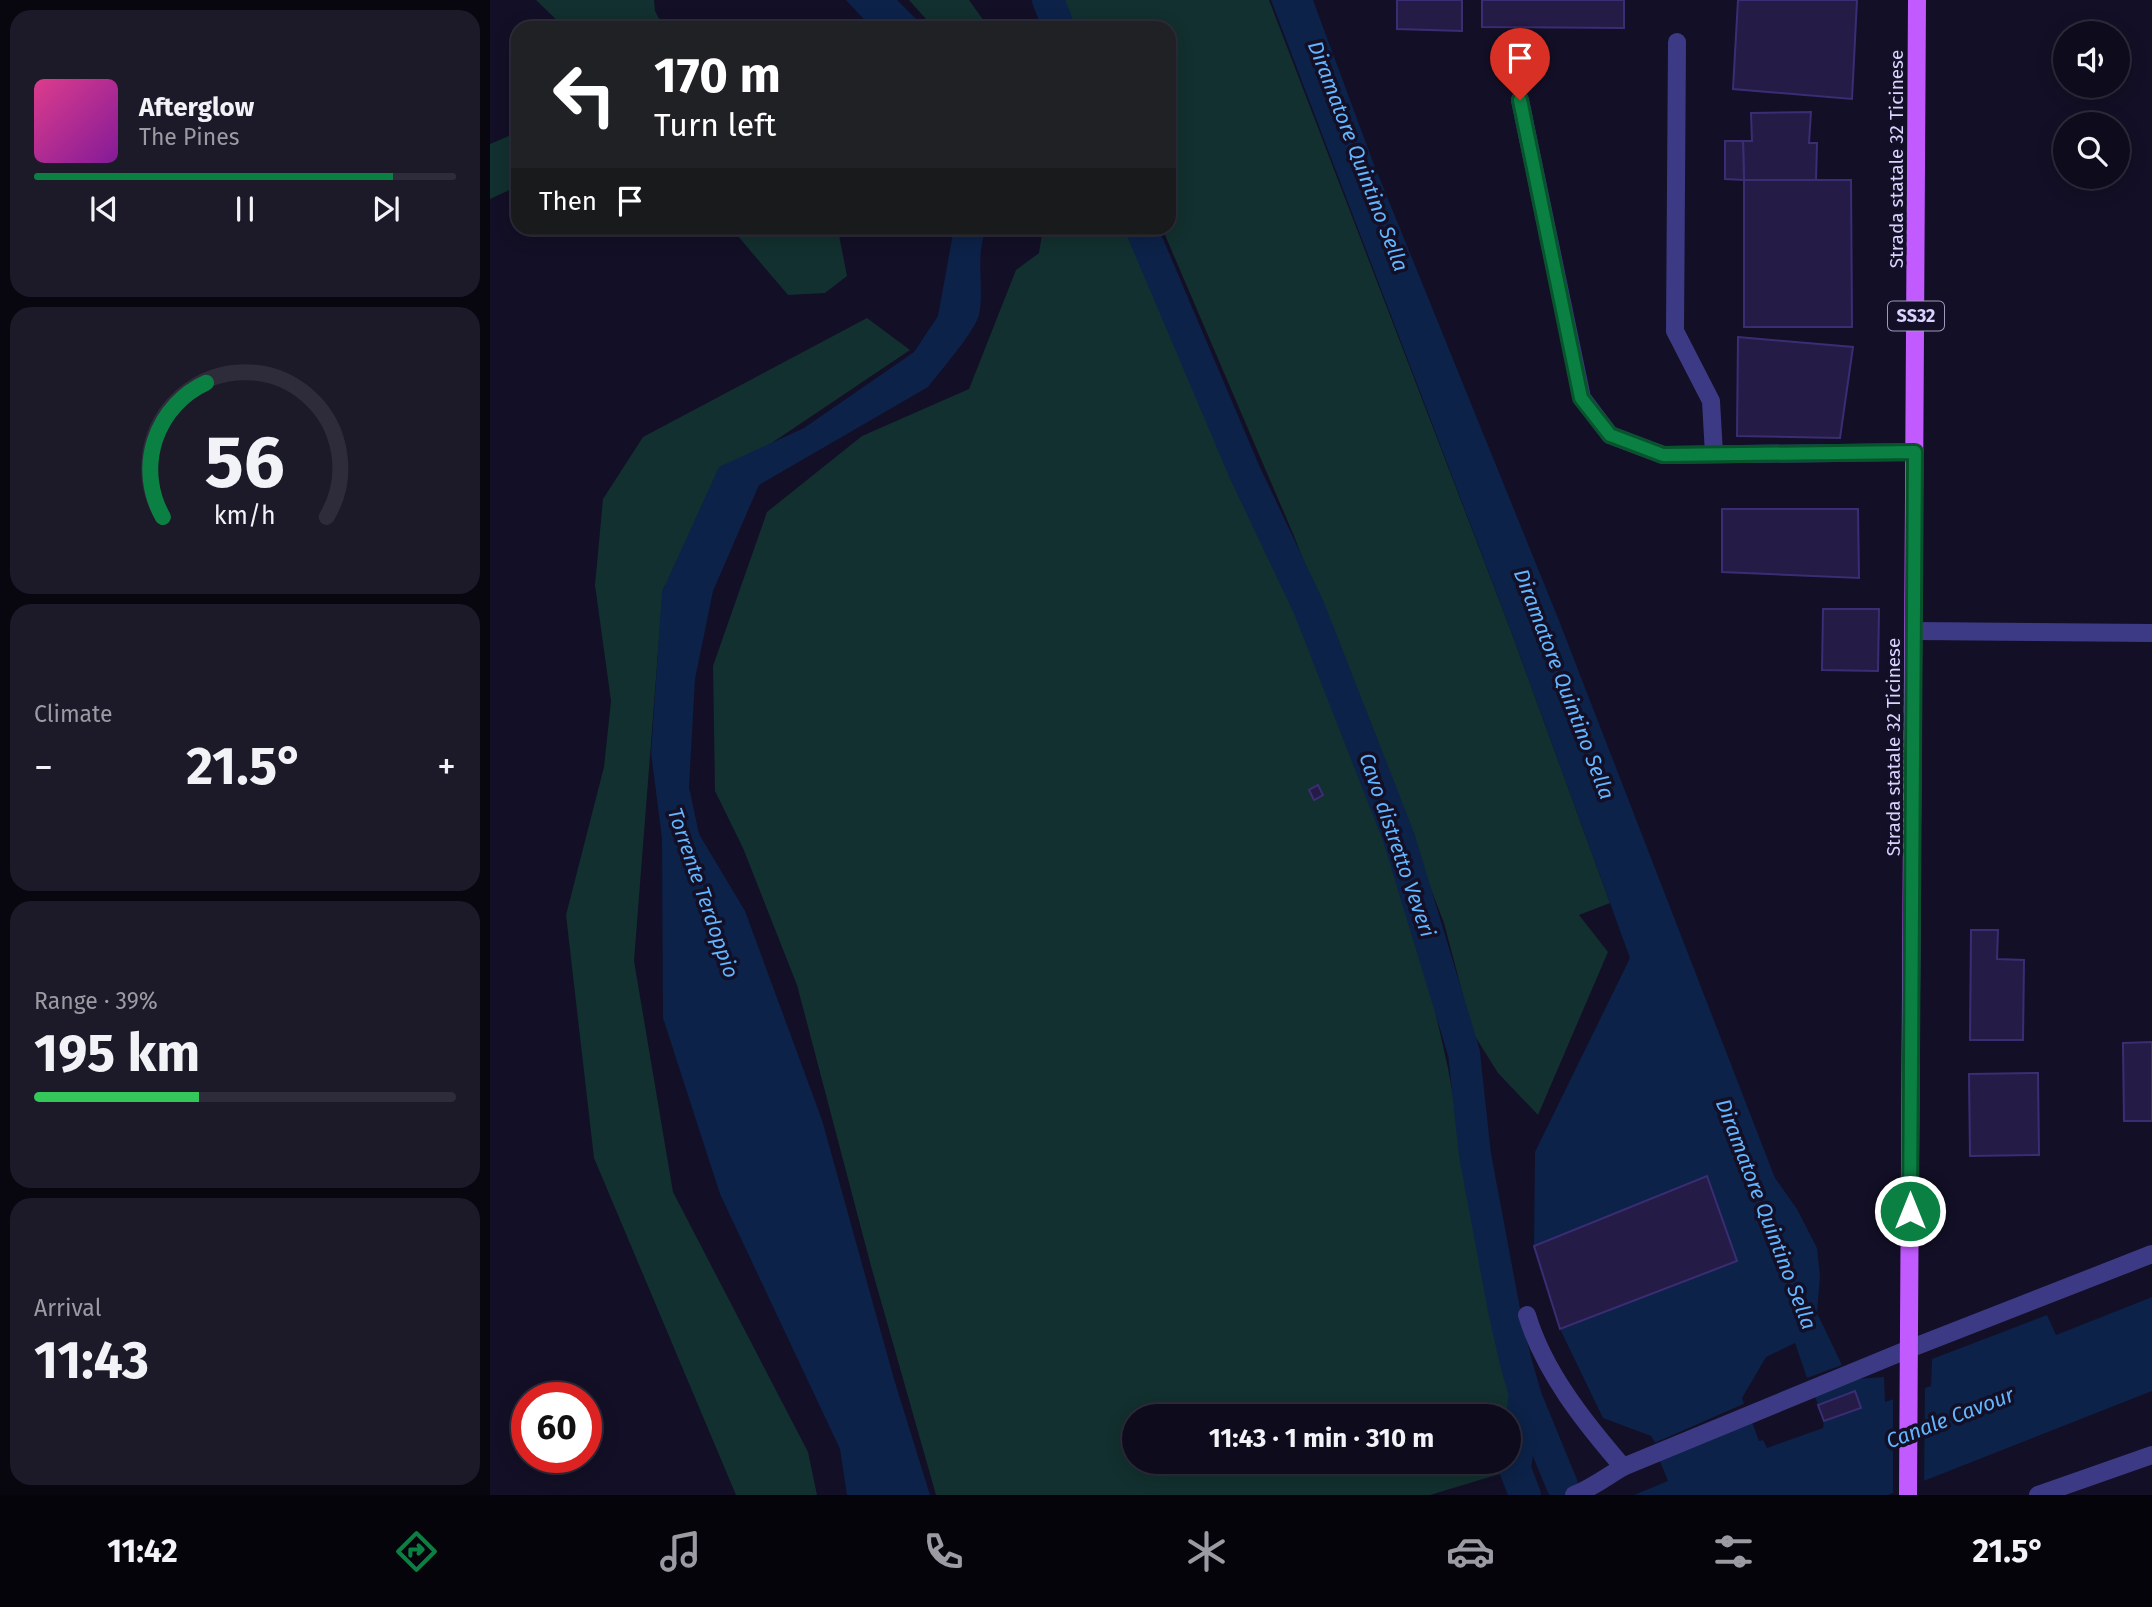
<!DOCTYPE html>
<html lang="en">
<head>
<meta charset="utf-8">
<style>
  body { margin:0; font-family:"Fira Sans",sans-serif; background:#1c1929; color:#f1f3f6; height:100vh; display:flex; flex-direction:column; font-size:26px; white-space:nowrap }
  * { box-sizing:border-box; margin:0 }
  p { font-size:23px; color:#9b9ba3 }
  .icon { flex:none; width:38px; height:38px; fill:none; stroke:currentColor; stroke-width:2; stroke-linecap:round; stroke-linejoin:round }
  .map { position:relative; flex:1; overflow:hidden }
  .details { display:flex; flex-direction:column; gap:10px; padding:10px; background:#08060f; width:490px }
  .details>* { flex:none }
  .top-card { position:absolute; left:21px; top:21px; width:665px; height:214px; border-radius:21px; box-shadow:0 4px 18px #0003,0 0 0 2px #2e2b3b; background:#202124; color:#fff; overflow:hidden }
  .tools { position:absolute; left:1563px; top:21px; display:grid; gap:14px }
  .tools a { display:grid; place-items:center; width:77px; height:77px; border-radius:50%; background:#0e0b1c; box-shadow:0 4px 18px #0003,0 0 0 2px #2e2b3b; font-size:35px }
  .speed { position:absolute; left:21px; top:1382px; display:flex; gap:14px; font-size:35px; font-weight:700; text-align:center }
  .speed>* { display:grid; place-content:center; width:91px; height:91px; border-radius:50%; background:#0e0b1c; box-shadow:0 4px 18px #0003,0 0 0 2px #2e2b3b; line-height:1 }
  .speed .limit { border:10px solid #d22; background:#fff; color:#111 }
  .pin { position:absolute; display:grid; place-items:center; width:60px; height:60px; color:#fff; margin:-72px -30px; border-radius:50% 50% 50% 0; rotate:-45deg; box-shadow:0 0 7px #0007 }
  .pin .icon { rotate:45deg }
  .me { position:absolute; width:77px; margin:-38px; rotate:0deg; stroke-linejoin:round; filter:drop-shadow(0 0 5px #0008) }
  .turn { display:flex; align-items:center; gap:24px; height:147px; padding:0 28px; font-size:32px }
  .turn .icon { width:91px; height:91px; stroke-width:2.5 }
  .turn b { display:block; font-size:49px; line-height:60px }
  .then { display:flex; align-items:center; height:66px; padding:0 28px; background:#0003; gap:14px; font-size:26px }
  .big { font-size:52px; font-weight:700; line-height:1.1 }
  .details .tile { flex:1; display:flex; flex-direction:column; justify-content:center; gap:10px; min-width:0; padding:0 24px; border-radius:21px; background:#1c1929 }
  .details .dial { align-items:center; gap:0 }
  .dial svg { height:182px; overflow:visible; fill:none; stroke:#2e2b3b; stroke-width:7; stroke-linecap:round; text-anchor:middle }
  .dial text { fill:#f1f3f6; stroke:none }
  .song { display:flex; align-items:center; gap:21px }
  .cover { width:84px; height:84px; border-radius:10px; background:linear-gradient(135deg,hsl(330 70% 55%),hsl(290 70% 35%)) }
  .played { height:7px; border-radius:4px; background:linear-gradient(90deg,#0b8043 85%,#2e2b3b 85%) }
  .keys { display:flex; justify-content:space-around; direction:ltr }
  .heat { display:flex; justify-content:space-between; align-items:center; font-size:38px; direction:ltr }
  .charge { height:10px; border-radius:5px; background:linear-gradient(90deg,#34c759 39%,#2e2b3b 0) }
  .trip { position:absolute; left:632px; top:1404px; width:399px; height:70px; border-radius:35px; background:#0e0b1c; box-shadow:0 4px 18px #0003,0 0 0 2px #2e2b3b; font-weight:700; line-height:70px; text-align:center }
  .menu { display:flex; height:112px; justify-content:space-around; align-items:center; background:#06040b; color:#9b9ba3 }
  .menu .icon { width:49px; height:49px }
  .menu .active { color:#0b8043 }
  .menu b { font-size:32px; color:#f1f3f6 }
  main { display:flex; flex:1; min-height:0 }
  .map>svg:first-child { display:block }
  .green { fill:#12302f }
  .water { fill:#0c2248 }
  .pier { fill:#130f26 }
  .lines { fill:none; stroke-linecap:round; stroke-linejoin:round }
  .canal { stroke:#0c2248; stroke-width:32 }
  .building { fill:#241b47; stroke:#3b2d73; stroke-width:2 }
  .minor { stroke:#3d3a85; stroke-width:18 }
  .major { stroke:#c25bff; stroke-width:18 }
  .route-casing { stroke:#07532c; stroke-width:18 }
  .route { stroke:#0b8043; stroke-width:12 }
  .labels { text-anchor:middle; stroke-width:7; stroke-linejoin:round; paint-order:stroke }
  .shield { fill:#130f26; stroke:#9e99be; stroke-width:2 }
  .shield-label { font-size:18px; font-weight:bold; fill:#d9d4ff }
  .street-label { font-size:19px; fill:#d9d4ff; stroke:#130f26 }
  .water-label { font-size:21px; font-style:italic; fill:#62b6ff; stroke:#130f26 }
</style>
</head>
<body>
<main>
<section class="details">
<div class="tile">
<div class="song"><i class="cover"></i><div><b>Afterglow</b><p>The Pines</p></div></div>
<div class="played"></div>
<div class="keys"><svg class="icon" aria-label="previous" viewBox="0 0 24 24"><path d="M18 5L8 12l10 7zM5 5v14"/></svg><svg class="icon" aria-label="pause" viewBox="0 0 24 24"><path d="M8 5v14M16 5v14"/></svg><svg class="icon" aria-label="next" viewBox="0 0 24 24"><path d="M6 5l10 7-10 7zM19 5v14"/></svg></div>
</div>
<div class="tile dial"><svg viewBox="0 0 100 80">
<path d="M14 69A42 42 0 1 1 86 69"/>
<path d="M14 69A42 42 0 0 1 33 10" stroke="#0b8043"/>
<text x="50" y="56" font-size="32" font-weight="700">56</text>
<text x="50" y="72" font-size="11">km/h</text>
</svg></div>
<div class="tile"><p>Climate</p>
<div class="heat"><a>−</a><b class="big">21.5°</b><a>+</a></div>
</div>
<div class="tile"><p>Range · 39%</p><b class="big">195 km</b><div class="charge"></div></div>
<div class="tile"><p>Arrival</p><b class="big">11:43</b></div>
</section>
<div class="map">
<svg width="1662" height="1495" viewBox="0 0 1662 1495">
  <rect width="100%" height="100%" fill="#130f26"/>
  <g class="green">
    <polygon points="46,0 164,0 165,11 174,28 75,28"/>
    <polygon points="419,0 479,0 499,28 444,28"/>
    <polygon points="573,0 779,0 1021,631 1120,903 1089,915 1118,952 1048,1115 1008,1073 983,1033 954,923 886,746 804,536 672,228 679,228 679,28 585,28"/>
    <polygon points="28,132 28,186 0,199 0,144"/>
    <polygon points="241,228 350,228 349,235 357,276 335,293 298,295"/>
    <polygon points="553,228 639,228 755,501 823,653 867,759 904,858 932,953 958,1068 987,1230 1023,1396 1019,1431 1018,1416 644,1416 644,1461 1015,1461 1013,1473 940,1495 446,1495 381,1266 307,985 253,848 225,791 223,666 277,512 372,436 479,389 526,270 549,253"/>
    <polygon points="377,318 420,350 249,465 173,589 144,961 183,1192 318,1452 327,1495 246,1495 104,1158 76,915 114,767 121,701 105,585 113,499 153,437"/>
  </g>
  <g class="water">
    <polygon points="356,0 407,0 435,28 382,28"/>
    <polygon points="781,0 823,0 883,162 1068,618 1285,1178 1307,1209 1327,1248 1330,1276 1327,1313 1352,1365 1317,1378 1305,1343 1276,1357 1252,1398 1254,1404 1165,1443 1161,1436 1113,1418 1070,1329 1247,1260 1217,1176 1044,1246 1045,1152 1140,958 1021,631"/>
    <path d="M464 228H497C484 255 495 286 489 315 485 331 449 373 438 387L269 485 223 591 205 679 199 787 209 834 255 911 332 1120 404 1379 440 1495H357L350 1449 230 1194 173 1018 172 838 161 753 172 592 229 467 314 428 424 352 448 316Z"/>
    <polygon points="1662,1297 1662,1391 1398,1495 1144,1495 1178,1481 1169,1459 1262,1422 1269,1441 1273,1440 1277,1448 1333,1428 1334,1421 1371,1408 1365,1391 1328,1405 1324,1394 1366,1379 1394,1377 1395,1402 1441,1386 1442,1359 1557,1315 1566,1335"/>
  </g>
  <g class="pier">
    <polygon points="1435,1385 1434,1485 1403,1495 1403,1396"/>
    <polygon points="1254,1404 1255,1408 1165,1446 1165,1443"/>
  </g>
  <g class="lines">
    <g class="canal">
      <polyline points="558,0 569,28"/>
      <polyline points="651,228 755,473 819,608 909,838 974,1053 985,1155 1014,1310 1026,1363 1035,1394 1025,1469 1035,1495"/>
      <polyline points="1035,1395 1072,1485"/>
    </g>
  </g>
  <g class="building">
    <polygon points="907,0 972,0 972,31 907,29"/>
    <polygon points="992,0 1134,0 1134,28 992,27"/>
    <polygon points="1248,0 1367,0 1362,99 1243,89"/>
    <polygon points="1321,112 1319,143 1327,143 1326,180 1254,180 1253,141 1262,141 1261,113"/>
    <polygon points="1235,141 1253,141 1254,180 1235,179"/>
    <polygon points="1254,180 1361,180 1362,327 1254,327"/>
    <polygon points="1248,337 1363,347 1350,438 1247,436"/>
    <polygon points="1232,509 1368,509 1369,578 1232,572"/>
    <polygon points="1333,609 1389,609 1388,671 1332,670"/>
    <polygon points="828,785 833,795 824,800 819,790"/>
    <polygon points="1481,930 1508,930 1507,959 1534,960 1533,1040 1480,1040"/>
    <polygon points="1662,1042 1662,1121 1634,1121 1633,1043"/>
    <polygon points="1548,1073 1549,1155 1480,1156 1479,1074"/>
    <polygon points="1217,1176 1247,1261 1070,1329 1044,1246"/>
    <polygon points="1365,1391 1371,1408 1334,1421 1328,1405"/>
  </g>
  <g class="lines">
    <g class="minor">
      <polyline points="1187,42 1185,331 1221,401 1224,454"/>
      <polyline points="1030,100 1092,398 1120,435 1173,455 1425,452"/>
      <polyline points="1425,631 1662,633"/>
      <path d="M1037 1315C1054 1372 1095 1423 1133 1467"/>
      <path d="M1084 1495C1102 1488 1116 1477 1133 1467L1419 1349 1662 1254"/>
      <polyline points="1548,1495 1662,1455"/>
    </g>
    <polyline class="major" points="1418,1495 1427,0"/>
  </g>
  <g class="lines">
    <g class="route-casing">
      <polyline id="route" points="1030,100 1091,398 1120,435 1173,455 1425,452 1420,1211"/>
    </g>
    <use href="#route" class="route"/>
  </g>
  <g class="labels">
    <rect class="shield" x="1398" y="301.5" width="56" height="29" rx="5"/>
    <g class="shield-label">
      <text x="1426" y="322">SS32</text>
    </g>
    <g class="street-label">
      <text transform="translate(1406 159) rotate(-90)" y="7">Strada statale 32 Ticinese</text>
      <text transform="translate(1403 747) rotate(-90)" y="7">Strada statale 32 Ticinese</text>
    </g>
    <g class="water-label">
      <text transform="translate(868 156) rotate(69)" y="7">Diramatore Quintino Sella</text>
      <text transform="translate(1074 684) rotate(69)" y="7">Diramatore Quintino Sella</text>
      <text transform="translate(907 845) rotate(71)" y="7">Cavo distretto Veveri</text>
      <text transform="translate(213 893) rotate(71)" y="7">Torrente Terdoppio</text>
      <text transform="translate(1276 1214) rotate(69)" y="7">Diramatore Quintino Sella</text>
      <text transform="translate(1460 1418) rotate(-21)" y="7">Canale Cavour</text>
    </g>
  </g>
</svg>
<div class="tools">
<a><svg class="icon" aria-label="sound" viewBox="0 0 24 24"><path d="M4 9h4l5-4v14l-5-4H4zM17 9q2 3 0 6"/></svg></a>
<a><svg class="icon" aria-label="search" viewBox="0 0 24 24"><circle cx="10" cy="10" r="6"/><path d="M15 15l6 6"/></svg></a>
</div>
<div class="speed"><div class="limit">60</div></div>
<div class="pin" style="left:1030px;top:100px;background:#d93025"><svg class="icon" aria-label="arrive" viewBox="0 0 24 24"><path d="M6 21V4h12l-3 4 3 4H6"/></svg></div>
<svg class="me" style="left:1420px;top:1211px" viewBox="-20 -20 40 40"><circle r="17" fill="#0b8043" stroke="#fff" stroke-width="3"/><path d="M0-11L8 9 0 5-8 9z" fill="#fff"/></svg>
<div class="trip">11:43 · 1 min · 310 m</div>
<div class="top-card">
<div class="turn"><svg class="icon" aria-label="left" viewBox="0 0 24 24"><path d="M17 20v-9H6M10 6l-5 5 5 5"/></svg><div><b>170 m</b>Turn left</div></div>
<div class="then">Then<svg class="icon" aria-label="arrive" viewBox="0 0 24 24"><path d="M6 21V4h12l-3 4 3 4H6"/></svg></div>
</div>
</div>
</main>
<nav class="menu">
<b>11:42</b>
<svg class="icon active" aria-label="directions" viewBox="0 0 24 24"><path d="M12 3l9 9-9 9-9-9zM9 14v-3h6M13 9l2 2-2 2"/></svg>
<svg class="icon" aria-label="music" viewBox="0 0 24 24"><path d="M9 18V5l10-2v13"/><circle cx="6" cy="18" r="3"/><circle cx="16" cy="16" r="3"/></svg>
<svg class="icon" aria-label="phone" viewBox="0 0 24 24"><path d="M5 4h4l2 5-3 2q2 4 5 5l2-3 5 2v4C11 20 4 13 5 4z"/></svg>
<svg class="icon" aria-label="climate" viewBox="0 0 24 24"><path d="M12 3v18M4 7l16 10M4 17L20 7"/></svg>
<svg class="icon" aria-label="car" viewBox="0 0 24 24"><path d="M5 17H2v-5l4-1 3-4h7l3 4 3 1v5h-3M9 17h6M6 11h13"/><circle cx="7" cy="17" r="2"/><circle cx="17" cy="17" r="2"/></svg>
<svg class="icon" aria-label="filters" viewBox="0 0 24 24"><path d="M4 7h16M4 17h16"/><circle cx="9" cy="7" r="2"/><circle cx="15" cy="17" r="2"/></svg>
<b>21.5°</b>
</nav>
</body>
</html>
